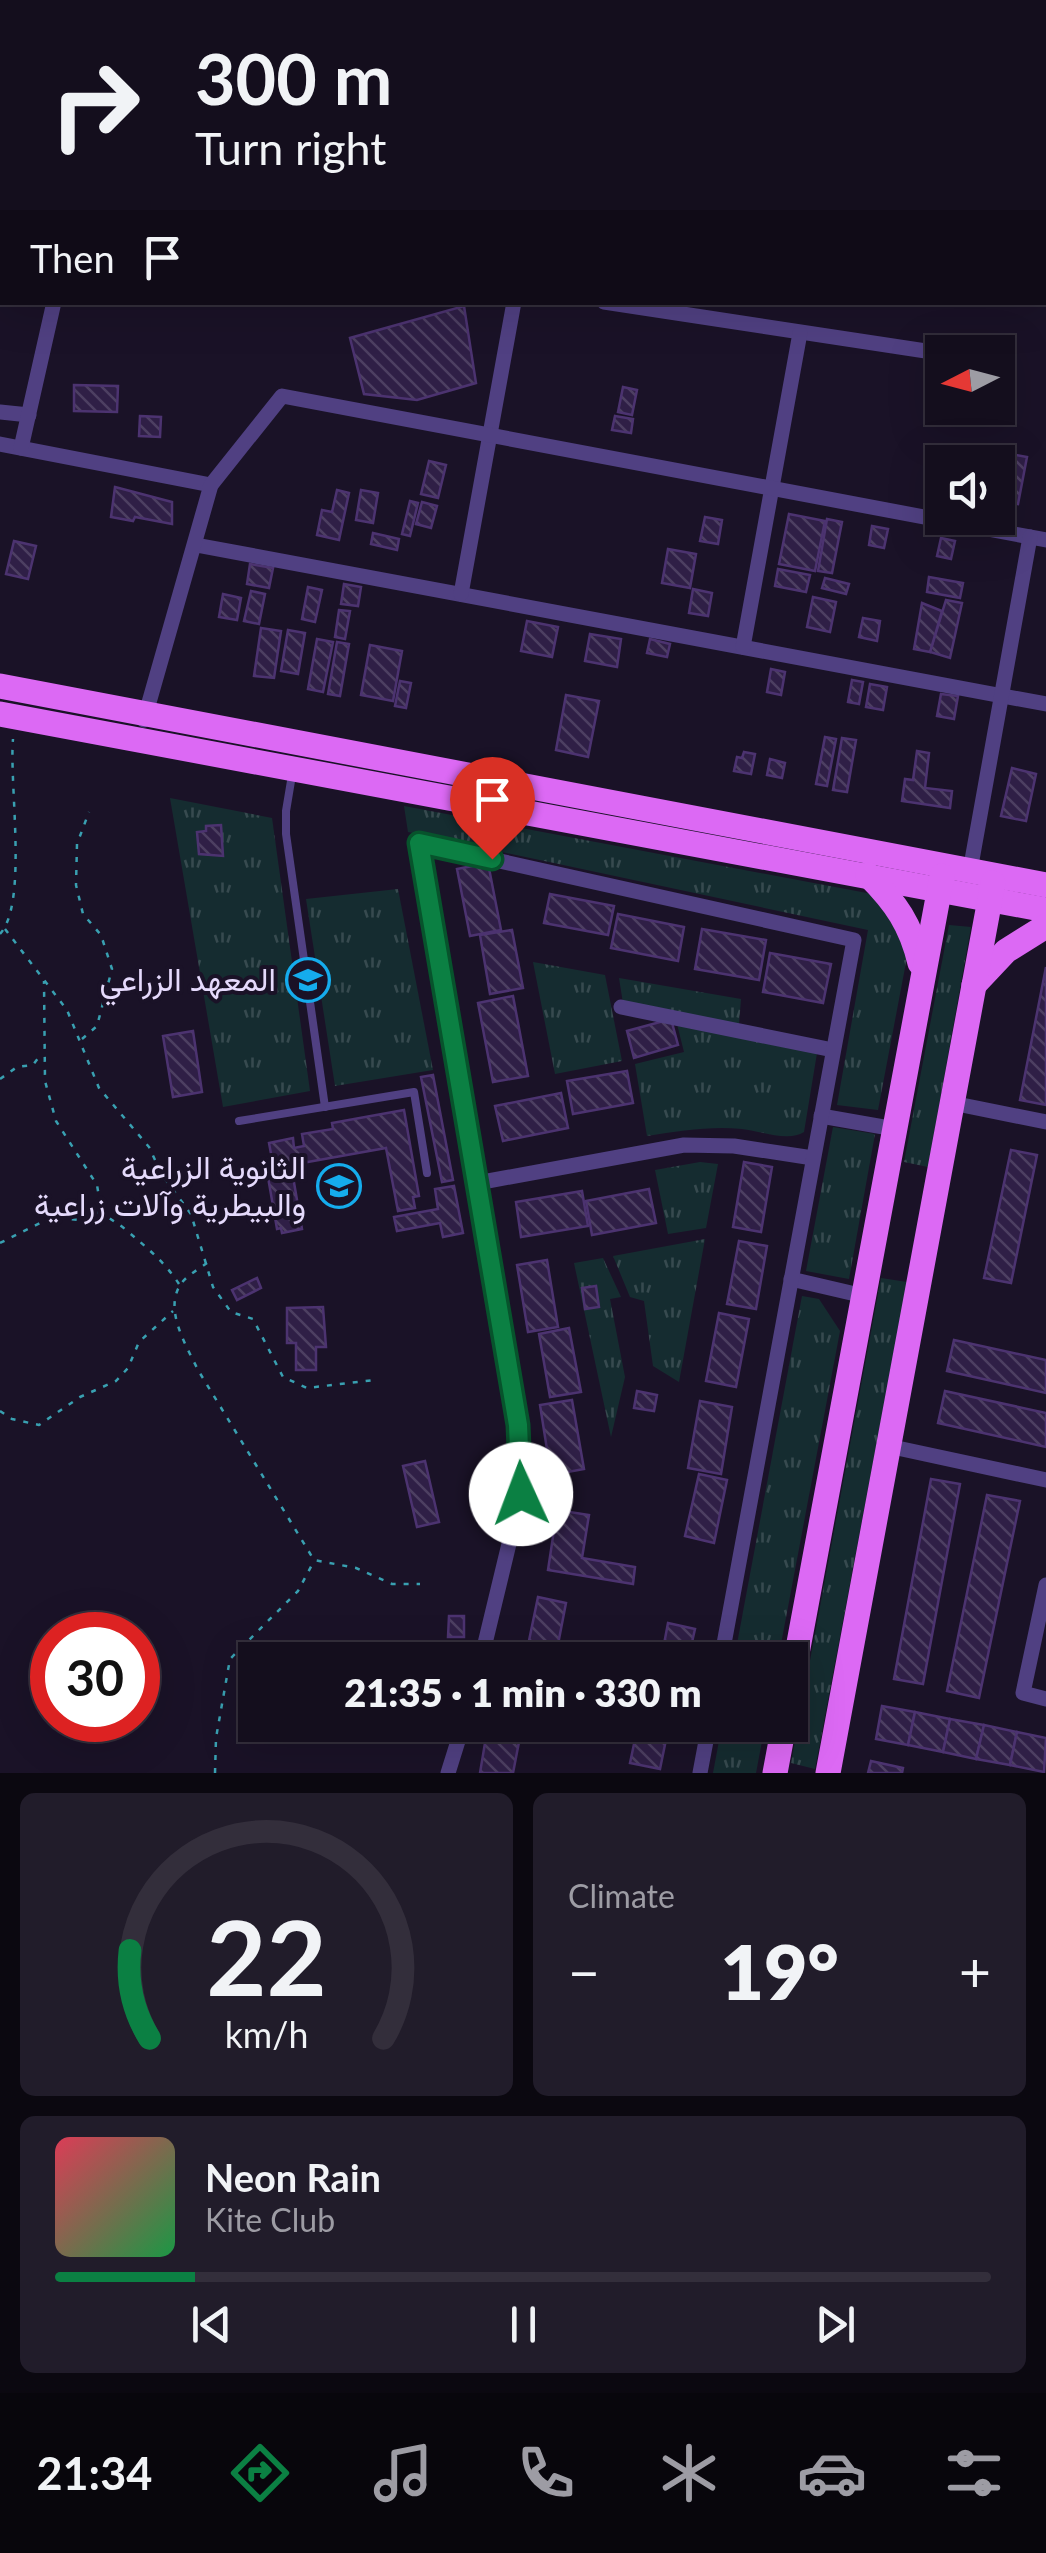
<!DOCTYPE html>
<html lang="en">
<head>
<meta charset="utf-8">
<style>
  body { margin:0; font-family:Lato,Vazirmatn,sans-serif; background:#211c2a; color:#f1f3f6; height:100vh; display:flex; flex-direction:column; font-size:38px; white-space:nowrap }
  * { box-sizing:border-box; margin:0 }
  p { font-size:32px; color:#9d9ca4 }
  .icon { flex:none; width:55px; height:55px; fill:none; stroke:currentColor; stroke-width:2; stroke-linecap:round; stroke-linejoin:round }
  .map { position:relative; height:1773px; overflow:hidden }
  .panel { display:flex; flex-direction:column; gap:20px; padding:20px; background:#0b0810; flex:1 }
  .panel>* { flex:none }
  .banner { position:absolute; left:0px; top:0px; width:1048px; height:305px; box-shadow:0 10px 40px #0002,0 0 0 2px #332e3b; background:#140e1d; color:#f1f3f6; overflow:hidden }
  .needle { width:65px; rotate:264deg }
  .controls { position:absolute; left:925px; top:335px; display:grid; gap:20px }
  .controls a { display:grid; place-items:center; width:90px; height:90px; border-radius:0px; background:#140e1d; box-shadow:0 10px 40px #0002,0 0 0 2px #332e3b; font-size:50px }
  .speed { position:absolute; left:30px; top:1612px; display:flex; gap:20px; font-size:50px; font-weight:700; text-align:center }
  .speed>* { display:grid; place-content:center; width:130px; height:130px; border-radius:50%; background:#140e1d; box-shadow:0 10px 40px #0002,0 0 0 2px #332e3b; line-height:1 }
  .speed .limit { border:15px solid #d22; background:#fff; color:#111 }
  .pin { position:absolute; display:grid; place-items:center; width:85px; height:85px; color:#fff; margin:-102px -42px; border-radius:50% 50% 50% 0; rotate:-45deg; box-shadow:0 0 10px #0007 }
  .pin .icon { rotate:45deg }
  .me { position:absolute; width:110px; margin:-55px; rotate:358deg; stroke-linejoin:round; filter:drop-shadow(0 0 8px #0008) }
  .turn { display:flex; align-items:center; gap:35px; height:210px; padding:0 30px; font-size:45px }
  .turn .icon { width:130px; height:130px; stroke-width:2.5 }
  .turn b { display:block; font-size:70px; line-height:85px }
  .then { display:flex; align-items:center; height:95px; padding:0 30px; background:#0003; gap:20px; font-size:38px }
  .big { font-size:75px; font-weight:800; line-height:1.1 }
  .panel .card { flex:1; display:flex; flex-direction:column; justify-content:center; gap:15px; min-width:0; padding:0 35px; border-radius:15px; background:#211c2a }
  .panel .dial { align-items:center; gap:0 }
  .dial svg { height:260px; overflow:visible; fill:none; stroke:#332e3b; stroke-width:7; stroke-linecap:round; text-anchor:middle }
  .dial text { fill:#f1f3f6; stroke:none }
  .song { display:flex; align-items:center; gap:30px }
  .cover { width:120px; height:120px; border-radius:15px; background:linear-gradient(135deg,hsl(350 70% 55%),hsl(140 70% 35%)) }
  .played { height:10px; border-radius:5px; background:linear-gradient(90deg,#0b8043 15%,#332e3b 15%) }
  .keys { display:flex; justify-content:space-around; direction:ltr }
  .heat { display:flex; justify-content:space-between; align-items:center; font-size:55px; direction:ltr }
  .panel .tiles { flex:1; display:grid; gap:20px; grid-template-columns:1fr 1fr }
  .card:last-child { grid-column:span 2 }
  .trip { position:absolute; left:238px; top:1642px; width:570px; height:100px; border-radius:0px; background:#140e1d; box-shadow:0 10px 40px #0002,0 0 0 2px #332e3b; font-weight:800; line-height:100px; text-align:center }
  .tab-bar { display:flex; height:160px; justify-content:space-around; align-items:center; background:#08060c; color:#9d9ca4 }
  .tab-bar .icon { width:70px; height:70px }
  .tab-bar .current { color:#0b8043 }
  .tab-bar b { font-size:45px; color:#f1f3f6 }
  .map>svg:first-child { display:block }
  .grass { fill:url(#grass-tufts) }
  .building { fill:url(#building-back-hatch); stroke:#4c3370; stroke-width:2.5 }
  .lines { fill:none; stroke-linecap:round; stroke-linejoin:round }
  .path { stroke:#39a0b1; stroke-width:2.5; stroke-dasharray:5 8; stroke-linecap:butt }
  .lane { stroke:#504082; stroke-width:8 }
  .street { stroke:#504082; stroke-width:15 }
  .primary { stroke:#dc69f4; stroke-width:25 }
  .route-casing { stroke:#07532c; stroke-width:25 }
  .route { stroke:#0b8043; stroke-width:18 }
  .labels { text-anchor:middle; stroke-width:8; stroke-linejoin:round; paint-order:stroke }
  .poi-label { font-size:32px; fill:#e5dafc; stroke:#1a1227; text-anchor:end }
</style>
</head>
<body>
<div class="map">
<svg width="1046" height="1773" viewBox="0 0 1046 1773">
  <defs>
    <pattern id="grass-tufts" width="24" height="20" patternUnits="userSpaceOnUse" patternTransform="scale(2.5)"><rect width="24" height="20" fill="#152c30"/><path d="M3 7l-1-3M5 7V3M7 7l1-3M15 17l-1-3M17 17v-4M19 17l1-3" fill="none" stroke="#374a4f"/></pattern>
    <pattern id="building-back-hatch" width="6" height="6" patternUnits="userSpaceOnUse" patternTransform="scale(2.5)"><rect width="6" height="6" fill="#2f1f46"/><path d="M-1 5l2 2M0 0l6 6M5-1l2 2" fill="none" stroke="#4d3f62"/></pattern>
  </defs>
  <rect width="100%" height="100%" fill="#1a1227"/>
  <g class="grass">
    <polygon points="170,798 272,818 310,1091 223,1107"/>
    <polygon points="404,806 888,897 907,957 878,1110 837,1105 868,930 408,832"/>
    <polygon points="398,889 433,1070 335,1086 306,899"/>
    <polygon points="949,925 971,927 928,1167 904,1162"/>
    <polygon points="533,962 605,975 622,1061 555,1074"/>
    <polygon points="619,978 741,999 739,1024 623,1003"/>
    <path d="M677 1024 817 1053 804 1132C788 1142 761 1131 742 1129 710 1126 679 1131 647 1136L635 1064 684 1052Z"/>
    <polygon points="833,1127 875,1134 849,1279 806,1271"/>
    <polygon points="700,1162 718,1164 706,1228 668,1234 655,1170"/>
    <polygon points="705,1239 679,1382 653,1366 644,1301 630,1297 613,1256"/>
    <polygon points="603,1258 621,1297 610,1299 625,1377 611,1437 574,1263"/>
    <polygon points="881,1278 907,1282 815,1769 791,1763"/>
    <polygon points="802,1296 819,1299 840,1331 778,1660 734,1660"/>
    <polygon points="722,1725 765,1725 756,1773 713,1773"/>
  </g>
  <g class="building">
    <polygon points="464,306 476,383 417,400 364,394 350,338"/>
    <polygon points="74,385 118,386 117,412 74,411"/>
    <polygon points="623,387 637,390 632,415 618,412"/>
    <polygon points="140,416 161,417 160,437 139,436"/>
    <polygon points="615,416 633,419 631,433 612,430"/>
    <polygon points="1011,454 1027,457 1018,504 1001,501"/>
    <polygon points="429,461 446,465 438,498 421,494"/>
    <polygon points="115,487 172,502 172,524 135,517 133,521 111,517"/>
    <polygon points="337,490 349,493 339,540 317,535 322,510 332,512"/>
    <polygon points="361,490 378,493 373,523 356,520"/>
    <polygon points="410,501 418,503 410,536 402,534"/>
    <polygon points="422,502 437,506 431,528 416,524"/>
    <polygon points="789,514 825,521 815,571 779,564"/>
    <polygon points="705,517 722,520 718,544 700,541"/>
    <polygon points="827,519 842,522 832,573 818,571"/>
    <polygon points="872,526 888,529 884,548 869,545"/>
    <polygon points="373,533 399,539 397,550 371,544"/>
    <polygon points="941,538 955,541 951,559 937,556"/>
    <polygon points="14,541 36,546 28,579 6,574"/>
    <polygon points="668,549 696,554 690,588 662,583"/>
    <polygon points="250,564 273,568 269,588 247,584"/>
    <polygon points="778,569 810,575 806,592 775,586"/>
    <polygon points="929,577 963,583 960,598 927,592"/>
    <polygon points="825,578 849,584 846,594 822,588"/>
    <polygon points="344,584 361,587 358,606 341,604"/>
    <polygon points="308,587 322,590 315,622 302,619"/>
    <polygon points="693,589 712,593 708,616 689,613"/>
    <polygon points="251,591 265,594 259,624 244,621"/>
    <polygon points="223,594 241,598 237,620 219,617"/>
    <polygon points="813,597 836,602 830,632 807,627"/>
    <polygon points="946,600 962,603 950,658 930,652"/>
    <polygon points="922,603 942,611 930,652 914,649"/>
    <polygon points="339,610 350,611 345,639 335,637"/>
    <polygon points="863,618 880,621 877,641 859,637"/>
    <polygon points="527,621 558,627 552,657 521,651"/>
    <polygon points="261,628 281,631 274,678 254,676"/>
    <polygon points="288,630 305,633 298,674 281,671"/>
    <polygon points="590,634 621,639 617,667 585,661"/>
    <polygon points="317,639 333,642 323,692 308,689"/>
    <polygon points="650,639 670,644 667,657 647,653"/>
    <polygon points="337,642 349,644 340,696 328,694"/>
    <polygon points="370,645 402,651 393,701 361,695"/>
    <polygon points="771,669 785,672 781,695 767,692"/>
    <polygon points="852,680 863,682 859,704 848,702"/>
    <polygon points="400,681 411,683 406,708 395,706"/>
    <polygon points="870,684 887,687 883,710 866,707"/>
    <polygon points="941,694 958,696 954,719 937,716"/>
    <polygon points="566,695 599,701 588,757 556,750"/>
    <polygon points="825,737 836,739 827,786 816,784"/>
    <polygon points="842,738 856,740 847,792 833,790"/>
    <polygon points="917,751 929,753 925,788 952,791 950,808 902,801 905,779 913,780"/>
    <polygon points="744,752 755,754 751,774 734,771 737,757 742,758"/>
    <polygon points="770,759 785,763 782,778 767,775"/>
    <polygon points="1012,768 1036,774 1026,821 1001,816"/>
    <polygon points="221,825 223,856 199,854 197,832 206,831 206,826"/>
    <polygon points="488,863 501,930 470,936 457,869"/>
    <polygon points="550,894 614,906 608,935 544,923"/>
    <polygon points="618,914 684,927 678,961 611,948"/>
    <polygon points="702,929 766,940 759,980 695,969"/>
    <polygon points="512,930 523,988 490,994 480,935"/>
    <polygon points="770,953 831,964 823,1003 763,992"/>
    <polygon points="1046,967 1046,1105 1020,1100"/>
    <polygon points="513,996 528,1076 493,1082 478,1003"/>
    <polygon points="671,1019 678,1045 634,1058 627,1031"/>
    <polygon points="193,1031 202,1092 173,1097 163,1036"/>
    <polygon points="627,1071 633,1103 573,1114 567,1081"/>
    <polygon points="433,1075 453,1180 442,1182 421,1077"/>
    <polygon points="561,1093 568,1128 503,1141 495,1106"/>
    <polygon points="404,1110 419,1196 413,1197 415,1208 398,1211 386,1148 291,1165 302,1229 282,1233 281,1228 277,1229 265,1160 272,1159 269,1143 293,1138 294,1148 304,1146 302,1134 333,1129 332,1123"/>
    <polygon points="1011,1150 1037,1155 1011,1283 984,1278"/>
    <polygon points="744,1162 772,1167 761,1232 733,1227"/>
    <polygon points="454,1186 463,1233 443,1237 440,1223 397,1231 394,1217 438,1209 435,1189"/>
    <polygon points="649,1189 656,1223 592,1235 586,1201"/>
    <polygon points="582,1191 588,1226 521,1237 516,1202"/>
    <polygon points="739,1241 767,1246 756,1309 727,1304"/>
    <polygon points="547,1260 558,1327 528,1332 517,1265"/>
    <polygon points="257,1278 261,1288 237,1300 232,1290"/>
    <polygon points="596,1286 599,1307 585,1309 582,1288"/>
    <polygon points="323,1307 326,1347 316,1347 316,1370 296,1370 296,1343 287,1343 287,1308"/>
    <polygon points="719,1313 749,1319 736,1387 706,1381"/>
    <polygon points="569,1328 581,1392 550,1397 539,1334"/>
    <polygon points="954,1340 1046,1360 1046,1393 947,1371"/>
    <polygon points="637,1391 657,1395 654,1411 634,1408"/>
    <polygon points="945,1391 1046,1413 1046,1447 938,1423"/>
    <polygon points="572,1400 584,1469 551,1475 540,1405"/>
    <polygon points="700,1401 732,1407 721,1474 688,1468"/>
    <polygon points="425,1461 439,1522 417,1527 403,1466"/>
    <polygon points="699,1474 727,1480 714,1543 685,1536"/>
    <polygon points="931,1479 960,1484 923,1684 894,1679"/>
    <polygon points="987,1495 1020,1501 979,1698 947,1691"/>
    <polygon points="557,1510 589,1515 582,1558 635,1567 633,1584 548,1570"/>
    <polygon points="538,1597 566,1603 555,1660 525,1660"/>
    <polygon points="449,1616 464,1616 464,1637 448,1637"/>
    <polygon points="668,1623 695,1629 688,1660 661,1660"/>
    <polygon points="882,1706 915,1712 908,1745 876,1739"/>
    <polygon points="915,1712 950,1719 943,1752 908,1745"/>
    <polygon points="950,1719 984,1725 976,1759 943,1752"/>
    <polygon points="502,1725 535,1725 533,1740 501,1735"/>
    <polygon points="638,1725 669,1725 660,1769 630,1763"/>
    <polygon points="984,1725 1017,1732 1010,1765 976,1759"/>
    <polygon points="1017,1732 1046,1738 1044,1772 1010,1765"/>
    <polygon points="486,1737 519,1742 513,1773 480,1773"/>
    <polygon points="871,1761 903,1768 902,1773 868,1773"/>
  </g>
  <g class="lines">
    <g class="path">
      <polyline points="5,929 67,1010 99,1088 149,1147 162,1175 191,1214 213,1287 231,1312 253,1319 283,1377 307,1388 374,1380"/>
      <path d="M0 934C28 903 9 785 13 739"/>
      <polyline points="82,1039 97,1026 112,969 101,935 83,914 76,885 77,844 89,812"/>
      <polyline points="0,1079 17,1067 33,1065 42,1053"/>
      <path d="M101 1209C108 1220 116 1221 126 1230 146 1247 164 1261 179 1284"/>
      <polyline points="0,1243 52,1217 88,1221 101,1209 97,1185 56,1121 45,1081 44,981"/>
      <path d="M207 1263C199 1269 186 1276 181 1284 163 1309 187 1347 198 1370L314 1560 356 1568 392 1584H420"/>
      <polyline points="0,1411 12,1419 39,1425 80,1397 116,1381 128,1368 139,1342 173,1311"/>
      <polyline points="215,1773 216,1738 230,1659 298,1591 314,1561"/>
    </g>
    <g class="lane">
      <polyline points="292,775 286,811 286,834 325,1107"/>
      <polyline points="239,1121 414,1092 427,1173"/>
    </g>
    <g class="street">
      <polyline points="290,0 290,2"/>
      <polyline points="850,0 851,2"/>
      <polyline points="89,2 89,0"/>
      <polyline points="911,2 926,0"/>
      <polyline points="0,82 2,81"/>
      <polyline points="604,302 939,353"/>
      <polyline points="0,412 29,415"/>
      <polyline points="0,444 211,485"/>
      <polyline points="21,448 54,302"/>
      <polyline points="196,545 1046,704"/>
      <polyline points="461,594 514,302"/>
      <polyline points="743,647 800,333"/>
      <polyline points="144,720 211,485 282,396 1046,540"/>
      <polyline points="970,871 1030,537"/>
      <polyline points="621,1007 833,1050"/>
      <polyline points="952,1103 1046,1122"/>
      <polyline points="821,1116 895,1129"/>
      <polyline points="477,1183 684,1145 734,1146 813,1158"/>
      <polyline points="791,1279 864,1296"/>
      <polyline points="888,1446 1046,1480"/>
      <polyline points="1046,1585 1023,1693 1046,1699"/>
      <polyline points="481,1660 521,1494 519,1425 419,843 854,940 721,1660"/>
      <polyline points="448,1773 463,1725"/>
      <polyline points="700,1773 709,1725"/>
    </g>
    <g class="primary">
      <polyline points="0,686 1046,885"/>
      <polyline points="0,714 1046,910"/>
      <path d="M868 875C896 903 911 925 920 963"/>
      <polyline points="974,985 1006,951 1046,926"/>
      <polyline points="790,1691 942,876"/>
      <polyline points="775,1773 784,1725"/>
      <polyline points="828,1773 993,883"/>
    </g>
  </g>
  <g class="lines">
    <g class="route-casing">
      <polyline id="route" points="492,859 419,843 518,1425 521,1494"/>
    </g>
    <use href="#route" class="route"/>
  </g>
  <defs>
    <g id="university-ring" transform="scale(2.25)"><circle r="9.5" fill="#1a1227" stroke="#15aced" stroke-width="1.5"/><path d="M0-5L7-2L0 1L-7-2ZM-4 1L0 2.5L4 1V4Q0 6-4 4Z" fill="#15aced"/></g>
    <g id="school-ring" transform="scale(2.25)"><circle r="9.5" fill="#1a1227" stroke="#15aced" stroke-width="1.5"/><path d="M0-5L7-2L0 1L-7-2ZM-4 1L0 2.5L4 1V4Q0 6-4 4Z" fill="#15aced"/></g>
  </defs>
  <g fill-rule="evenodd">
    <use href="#university-ring" x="308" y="980"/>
    <use href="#school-ring" x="339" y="1186"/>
  </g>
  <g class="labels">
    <g class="poi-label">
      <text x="276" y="991">المعهد الزراعي</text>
      <text x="306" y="1179">الثانوية الزراعية<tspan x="306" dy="37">والبيطرية وآلات زراعية</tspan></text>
    </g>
  </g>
</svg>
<div class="controls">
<a><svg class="needle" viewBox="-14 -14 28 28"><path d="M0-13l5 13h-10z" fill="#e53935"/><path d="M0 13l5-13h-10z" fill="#9d9ca4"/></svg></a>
<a><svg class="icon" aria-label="sound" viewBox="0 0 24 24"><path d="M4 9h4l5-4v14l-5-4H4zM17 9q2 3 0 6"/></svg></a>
</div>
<div class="speed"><div class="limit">30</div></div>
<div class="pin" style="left:492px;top:859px;background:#d93025"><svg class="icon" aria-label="arrive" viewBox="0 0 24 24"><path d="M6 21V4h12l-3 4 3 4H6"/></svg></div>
<svg class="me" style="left:521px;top:1494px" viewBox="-20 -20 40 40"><circle r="19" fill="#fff"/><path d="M0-13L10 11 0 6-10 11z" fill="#0b8043"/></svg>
<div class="trip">21:35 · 1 min · 330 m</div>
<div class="banner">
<div class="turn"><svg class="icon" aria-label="right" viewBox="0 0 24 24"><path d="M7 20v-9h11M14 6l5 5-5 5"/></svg><div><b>300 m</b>Turn right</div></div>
<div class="then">Then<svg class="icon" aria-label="arrive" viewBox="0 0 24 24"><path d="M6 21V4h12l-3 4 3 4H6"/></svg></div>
</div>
</div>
<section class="panel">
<div class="tiles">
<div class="card dial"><svg viewBox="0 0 100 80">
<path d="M14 69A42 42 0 1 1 86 69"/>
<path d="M14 69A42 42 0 0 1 8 42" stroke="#0b8043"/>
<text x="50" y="56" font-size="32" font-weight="700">22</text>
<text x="50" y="72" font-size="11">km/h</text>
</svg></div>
<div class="card"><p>Climate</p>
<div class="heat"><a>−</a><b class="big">19°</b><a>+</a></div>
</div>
<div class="card">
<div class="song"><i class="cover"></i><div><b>Neon Rain</b><p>Kite Club</p></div></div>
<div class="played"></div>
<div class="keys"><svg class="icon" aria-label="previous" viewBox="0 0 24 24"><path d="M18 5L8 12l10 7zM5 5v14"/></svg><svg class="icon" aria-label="pause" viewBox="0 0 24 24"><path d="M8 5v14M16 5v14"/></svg><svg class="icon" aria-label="next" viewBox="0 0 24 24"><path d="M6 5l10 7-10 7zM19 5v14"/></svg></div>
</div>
</div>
</section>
<nav class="tab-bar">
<b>21:34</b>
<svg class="icon current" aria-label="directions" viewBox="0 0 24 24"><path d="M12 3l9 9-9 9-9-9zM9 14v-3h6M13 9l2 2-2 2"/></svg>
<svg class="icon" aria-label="music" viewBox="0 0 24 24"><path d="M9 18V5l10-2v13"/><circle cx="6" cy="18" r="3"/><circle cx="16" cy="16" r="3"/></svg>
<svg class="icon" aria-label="phone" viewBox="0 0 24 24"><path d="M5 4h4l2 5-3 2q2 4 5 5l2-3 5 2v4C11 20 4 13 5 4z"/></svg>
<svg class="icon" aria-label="climate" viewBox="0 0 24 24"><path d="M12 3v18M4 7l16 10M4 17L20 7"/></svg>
<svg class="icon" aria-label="car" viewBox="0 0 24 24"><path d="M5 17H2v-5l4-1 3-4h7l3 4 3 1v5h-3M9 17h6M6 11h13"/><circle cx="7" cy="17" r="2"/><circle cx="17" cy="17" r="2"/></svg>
<svg class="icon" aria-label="filters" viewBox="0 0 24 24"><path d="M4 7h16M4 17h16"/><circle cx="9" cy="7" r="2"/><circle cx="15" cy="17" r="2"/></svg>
</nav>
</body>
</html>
